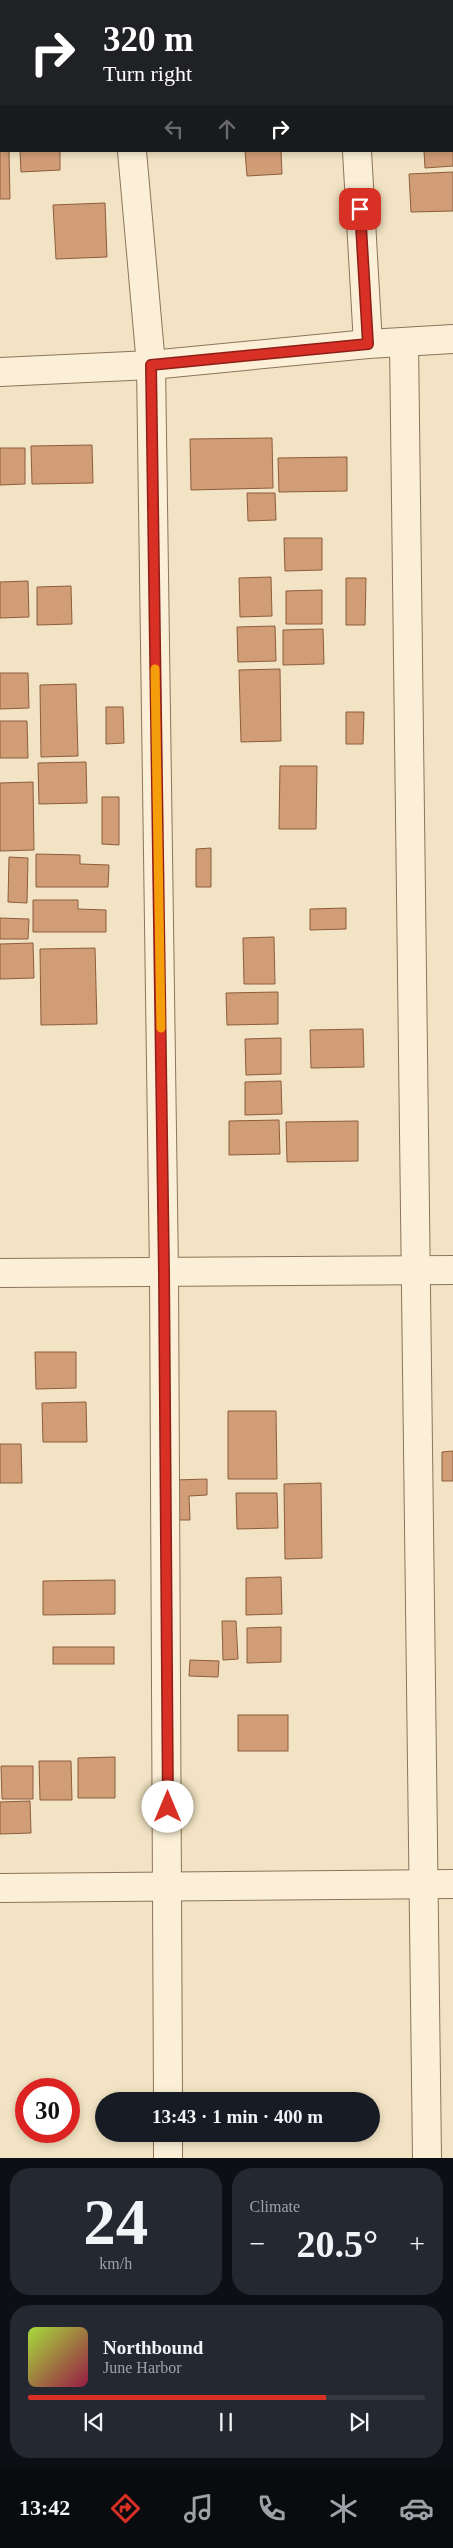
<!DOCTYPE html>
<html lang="en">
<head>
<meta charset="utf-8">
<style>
  body { margin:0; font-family:Georgia,serif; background:#242831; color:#f1f3f6; height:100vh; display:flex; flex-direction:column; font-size:19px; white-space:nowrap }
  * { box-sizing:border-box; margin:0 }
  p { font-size:16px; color:#9ea1a6 }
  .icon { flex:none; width:28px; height:28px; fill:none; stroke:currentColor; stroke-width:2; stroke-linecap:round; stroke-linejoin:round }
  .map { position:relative; height:2158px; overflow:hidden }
  .details { display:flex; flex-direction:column; gap:10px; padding:10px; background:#0d0f14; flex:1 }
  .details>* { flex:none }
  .hud { position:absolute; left:0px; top:0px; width:454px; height:152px; box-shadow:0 2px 8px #0003; background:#202124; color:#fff; overflow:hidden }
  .speed { position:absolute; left:15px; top:2078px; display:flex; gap:10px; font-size:25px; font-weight:700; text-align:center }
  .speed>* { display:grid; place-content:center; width:65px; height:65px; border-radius:50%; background:#171b24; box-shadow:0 2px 8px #0003; line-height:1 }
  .speed .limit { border:8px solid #d22; background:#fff; color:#111 }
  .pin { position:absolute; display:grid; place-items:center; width:42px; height:42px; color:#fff; margin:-21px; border-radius:10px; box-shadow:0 2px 8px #0006 }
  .me { position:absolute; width:55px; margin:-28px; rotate:0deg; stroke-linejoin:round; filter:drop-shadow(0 0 4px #0008) }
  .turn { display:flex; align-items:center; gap:18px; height:105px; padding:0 20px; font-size:22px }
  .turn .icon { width:65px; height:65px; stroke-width:2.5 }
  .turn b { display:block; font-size:35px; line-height:42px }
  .lanes { display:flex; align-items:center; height:48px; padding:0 20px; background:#0003; justify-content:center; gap:25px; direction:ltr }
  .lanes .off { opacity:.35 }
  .big { font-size:38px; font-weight:700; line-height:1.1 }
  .details .widget { flex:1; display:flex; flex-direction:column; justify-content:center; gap:8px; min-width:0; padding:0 18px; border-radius:20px; background:#242831 }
  .details .dial { align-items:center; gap:0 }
  .dial b { font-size:65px; line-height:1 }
  .song { display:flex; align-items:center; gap:15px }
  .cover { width:60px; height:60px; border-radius:8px; background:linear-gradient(135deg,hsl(80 70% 55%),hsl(340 70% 35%)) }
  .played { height:5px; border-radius:2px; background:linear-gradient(90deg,#d93025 75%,#363941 75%) }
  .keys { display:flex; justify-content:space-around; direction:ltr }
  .heat { display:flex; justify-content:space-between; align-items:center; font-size:28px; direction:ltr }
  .details .tiles { flex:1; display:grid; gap:10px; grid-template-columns:1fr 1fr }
  .widget:last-child { grid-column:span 2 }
  .trip { position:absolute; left:95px; top:2092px; width:285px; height:50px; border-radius:25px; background:#171b24; box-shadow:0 2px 8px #0003; font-weight:700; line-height:50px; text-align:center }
  .tabs { display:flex; height:80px; justify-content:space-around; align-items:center; background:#090b0e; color:#9ea1a6 }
  .tabs .icon { width:35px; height:35px }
  .tabs .on { color:#d93025 }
  .tabs b { font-size:22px; color:#f1f3f6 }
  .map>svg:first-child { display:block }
  .building { fill:#d19d77; stroke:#8d5d3d }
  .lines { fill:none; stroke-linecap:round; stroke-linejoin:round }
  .minor-casing { stroke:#8d7458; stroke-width:30 }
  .minor { stroke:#fbf0d7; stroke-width:28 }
  .route-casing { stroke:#8d1f18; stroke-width:12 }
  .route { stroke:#d93025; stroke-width:9 }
  .slow { stroke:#f59e0b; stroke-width:9 }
</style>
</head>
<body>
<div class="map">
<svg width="453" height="2158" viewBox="0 0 453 2158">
  <rect width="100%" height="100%" fill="#f1e3c3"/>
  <g class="building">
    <rect x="229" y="0" width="55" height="1"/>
    <rect x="369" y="0" width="44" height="1"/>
    <polygon points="0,120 1,151 9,151 10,199 0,199"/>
    <polygon points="453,134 453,166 425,168 424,151 452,151"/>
    <polygon points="20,151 60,151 60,170 21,172"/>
    <polygon points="245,151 281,151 282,174 247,176"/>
    <polygon points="453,172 453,211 411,212 409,174"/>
    <polygon points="105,203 107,257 56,259 53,205"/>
    <polygon points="272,438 273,488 191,490 190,439"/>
    <polygon points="92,445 93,483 32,484 31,446"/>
    <polygon points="0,448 25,448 25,484 0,485"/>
    <polygon points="347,457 347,491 279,492 278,458"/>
    <polygon points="247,493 275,493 276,520 248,521"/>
    <polygon points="284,538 322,538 322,570 285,571"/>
    <polygon points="271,577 272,616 240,617 239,578"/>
    <polygon points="346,578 366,578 365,625 346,625"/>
    <polygon points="28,581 29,617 0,618 0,582"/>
    <polygon points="71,586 72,624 37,625 37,587"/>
    <polygon points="322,590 322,624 286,624 286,591"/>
    <polygon points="275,626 276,661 238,662 237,627"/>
    <polygon points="323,629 324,664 283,665 283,630"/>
    <polygon points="280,669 281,741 241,742 239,670"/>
    <polygon points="0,673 28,673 29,708 0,709"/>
    <polygon points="76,684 78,756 41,757 40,685"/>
    <polygon points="106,707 123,707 124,743 106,744"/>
    <polygon points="346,712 364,712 363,744 346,744"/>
    <polygon points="0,721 27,721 28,758 0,758"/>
    <polygon points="86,762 87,803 39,804 38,763"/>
    <polygon points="280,766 317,766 316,829 279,829"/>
    <polygon points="33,782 34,850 0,851 0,783"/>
    <polygon points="102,797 119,797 119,845 102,844"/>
    <polygon points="211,848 211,887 196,887 196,849"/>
    <polygon points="36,854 80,855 80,864 109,865 108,887 36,887"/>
    <polygon points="9,857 28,858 27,903 8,902"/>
    <polygon points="33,900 78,900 78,909 106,910 106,932 33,932"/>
    <polygon points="346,908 346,929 310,930 310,909"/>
    <polygon points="0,918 29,919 28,939 0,939"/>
    <polygon points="274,937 275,984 244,984 243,938"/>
    <polygon points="33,943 34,978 0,979 0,944"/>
    <polygon points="95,948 97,1024 41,1025 40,949"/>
    <polygon points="278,992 278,1024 227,1025 226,993"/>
    <polygon points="363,1029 364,1067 311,1068 310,1030"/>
    <polygon points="281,1038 281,1074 246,1075 245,1039"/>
    <polygon points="281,1081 282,1114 245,1115 245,1082"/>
    <polygon points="279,1120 280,1154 229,1155 229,1121"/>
    <polygon points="358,1121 358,1161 287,1162 286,1122"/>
    <polygon points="35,1352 76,1352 76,1388 36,1389"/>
    <polygon points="86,1402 87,1442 43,1442 42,1403"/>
    <polygon points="228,1411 276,1411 277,1479 228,1479"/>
    <polygon points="0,1444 21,1444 22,1483 0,1483"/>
    <polygon points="453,1451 453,1481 442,1481 442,1452"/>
    <polygon points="207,1479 207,1495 189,1496 190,1520 175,1520 175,1480"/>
    <polygon points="321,1483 322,1558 285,1559 284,1484"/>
    <polygon points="236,1493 277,1493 278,1528 237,1529"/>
    <polygon points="281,1577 282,1614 246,1615 246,1578"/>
    <polygon points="115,1580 115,1614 43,1615 43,1581"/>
    <polygon points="222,1621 236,1621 238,1659 223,1660"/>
    <polygon points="281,1627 281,1662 247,1663 247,1628"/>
    <rect x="53" y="1647" width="61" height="17"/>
    <polygon points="190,1660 219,1661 218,1677 189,1676"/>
    <rect x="238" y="1715" width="50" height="36"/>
    <polygon points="115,1757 115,1798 78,1798 78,1758"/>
    <polygon points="39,1761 71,1761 72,1800 40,1800"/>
    <polygon points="1,1766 33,1766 33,1799 2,1799"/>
    <polygon points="30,1801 31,1833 0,1834 0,1802"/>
  </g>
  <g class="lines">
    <g class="minor-casing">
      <g id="minor">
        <polyline points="119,0 120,1"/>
        <polyline points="348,0 348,1"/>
        <polyline points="452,51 453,51"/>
        <polyline points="132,151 151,365 164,1272 168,2101"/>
        <polyline points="357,151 368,344"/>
        <polyline points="404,342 427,2158"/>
        <polyline points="0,372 151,365 368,344 453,339"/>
        <polyline points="0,1273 453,1270"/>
        <polyline points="0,1888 453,1884"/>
        <polyline points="168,2158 168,2134"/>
      </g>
    </g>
    <use href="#minor" class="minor"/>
  </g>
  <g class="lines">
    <g class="route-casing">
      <polyline id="route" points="168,1807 164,1272 151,365 368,344 360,209"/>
    </g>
    <use href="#route" class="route"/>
    <polyline class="slow" points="155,669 161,1028"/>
  </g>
</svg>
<div class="speed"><div class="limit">30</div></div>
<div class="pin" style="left:360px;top:209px;background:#d93025"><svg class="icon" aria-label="arrive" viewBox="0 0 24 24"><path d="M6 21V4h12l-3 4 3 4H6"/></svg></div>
<svg class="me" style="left:168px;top:1807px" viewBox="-20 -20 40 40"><circle r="19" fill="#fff"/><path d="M0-13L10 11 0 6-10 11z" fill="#d93025"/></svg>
<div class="trip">13:43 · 1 min · 400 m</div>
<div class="hud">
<div class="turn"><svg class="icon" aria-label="right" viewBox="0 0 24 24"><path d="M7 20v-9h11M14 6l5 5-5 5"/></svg><div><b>320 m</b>Turn right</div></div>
<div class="lanes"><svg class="icon off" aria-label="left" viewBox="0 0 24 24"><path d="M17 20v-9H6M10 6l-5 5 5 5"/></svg><svg class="icon off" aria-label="ahead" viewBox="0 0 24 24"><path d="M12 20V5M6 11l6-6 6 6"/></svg><svg class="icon" aria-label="right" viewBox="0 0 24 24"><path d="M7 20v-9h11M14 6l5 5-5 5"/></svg></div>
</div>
</div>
<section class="details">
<div class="tiles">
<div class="widget dial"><b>24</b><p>km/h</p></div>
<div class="widget"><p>Climate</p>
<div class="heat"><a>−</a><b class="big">20.5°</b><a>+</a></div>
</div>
<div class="widget">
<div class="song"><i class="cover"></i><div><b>Northbound</b><p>June Harbor</p></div></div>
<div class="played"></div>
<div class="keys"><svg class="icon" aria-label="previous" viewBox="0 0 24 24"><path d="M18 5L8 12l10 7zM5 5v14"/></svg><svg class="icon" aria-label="pause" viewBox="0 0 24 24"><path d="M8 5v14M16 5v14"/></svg><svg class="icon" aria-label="next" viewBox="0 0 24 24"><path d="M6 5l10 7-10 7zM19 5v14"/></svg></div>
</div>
</div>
</section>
<nav class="tabs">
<b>13:42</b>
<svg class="icon on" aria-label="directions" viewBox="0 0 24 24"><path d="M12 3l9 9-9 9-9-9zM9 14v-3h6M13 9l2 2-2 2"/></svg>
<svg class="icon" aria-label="music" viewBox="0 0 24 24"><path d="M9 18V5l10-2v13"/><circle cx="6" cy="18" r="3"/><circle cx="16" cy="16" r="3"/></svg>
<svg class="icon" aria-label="phone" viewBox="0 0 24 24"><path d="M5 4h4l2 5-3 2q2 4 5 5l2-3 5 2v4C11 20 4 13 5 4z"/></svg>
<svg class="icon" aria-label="climate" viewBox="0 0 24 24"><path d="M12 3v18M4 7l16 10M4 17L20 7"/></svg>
<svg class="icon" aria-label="car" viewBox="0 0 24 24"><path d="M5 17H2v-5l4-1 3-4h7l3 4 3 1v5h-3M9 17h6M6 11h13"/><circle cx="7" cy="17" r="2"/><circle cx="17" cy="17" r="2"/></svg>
</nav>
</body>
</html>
